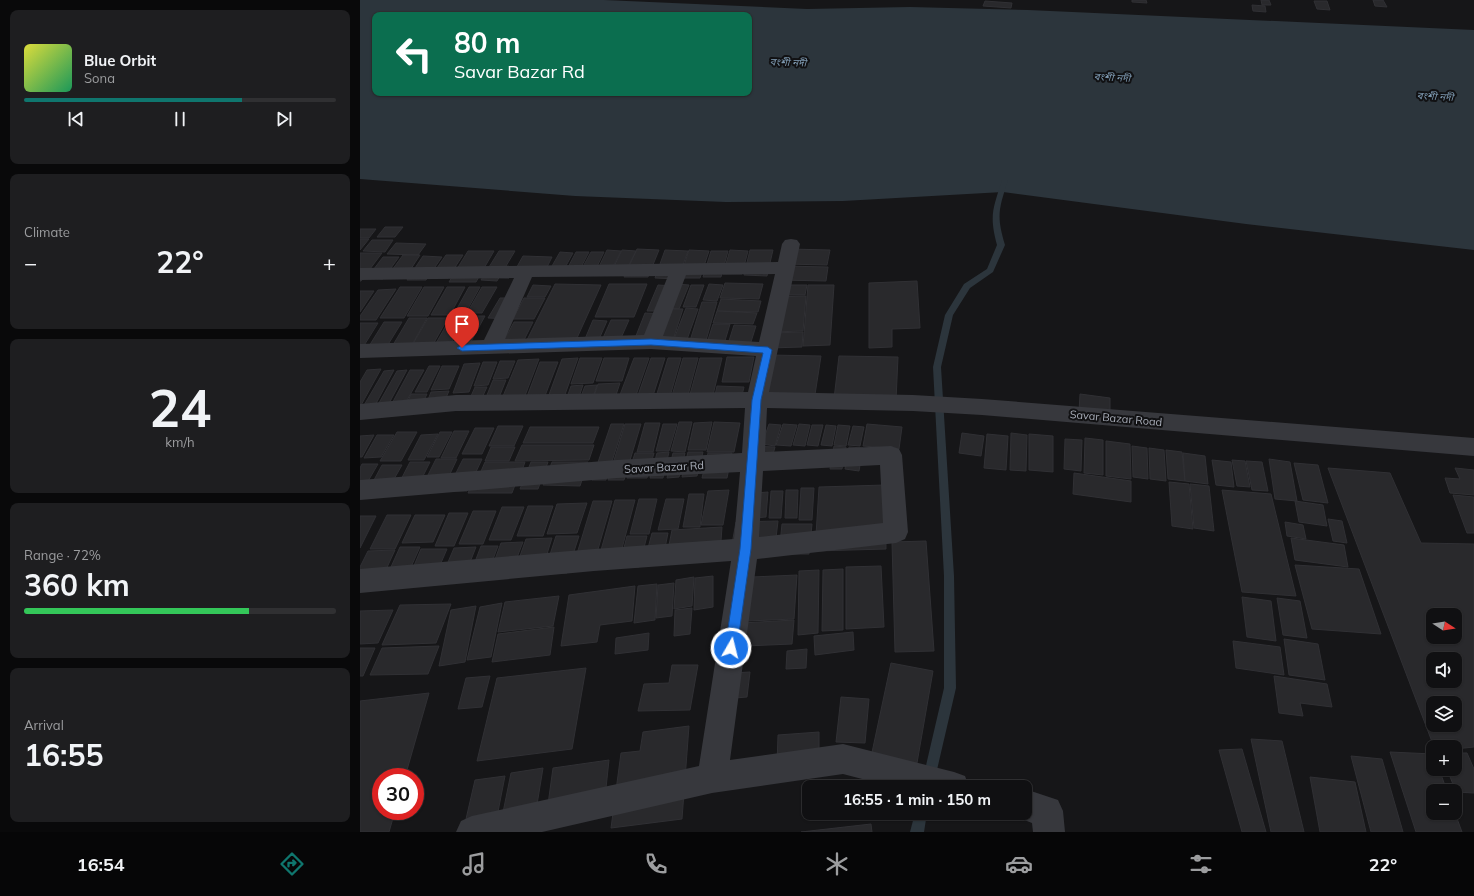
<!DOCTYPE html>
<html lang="en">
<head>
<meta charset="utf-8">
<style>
  body { margin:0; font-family:Mulish,"Noto Sans Bengali",sans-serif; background:#1e1e20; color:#f1f3f6; height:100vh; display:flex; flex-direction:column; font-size:15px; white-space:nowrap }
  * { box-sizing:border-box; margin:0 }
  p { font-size:13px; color:#9c9d9f }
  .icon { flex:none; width:22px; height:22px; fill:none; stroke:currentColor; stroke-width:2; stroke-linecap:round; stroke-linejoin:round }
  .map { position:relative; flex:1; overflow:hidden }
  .details { display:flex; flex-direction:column; gap:10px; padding:10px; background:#09090a; width:360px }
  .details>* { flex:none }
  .banner { position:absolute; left:12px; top:12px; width:380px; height:84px; border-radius:8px; box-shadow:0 1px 3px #0004,0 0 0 1px #303032; background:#0b6e4f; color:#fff; overflow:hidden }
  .needle { width:26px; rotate:102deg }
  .tools { position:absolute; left:1066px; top:608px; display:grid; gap:8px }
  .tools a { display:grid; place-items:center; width:36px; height:36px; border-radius:8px; background:#101012; box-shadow:0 1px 3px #0004,0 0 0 1px #303032; font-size:20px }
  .speed { position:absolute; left:12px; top:768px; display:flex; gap:8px; font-size:20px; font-weight:700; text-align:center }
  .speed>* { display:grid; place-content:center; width:52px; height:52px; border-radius:50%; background:#101012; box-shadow:0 1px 3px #0004,0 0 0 1px #303032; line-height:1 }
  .speed .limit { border:6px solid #d22; background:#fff; color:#111 }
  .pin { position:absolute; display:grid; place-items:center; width:34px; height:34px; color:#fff; margin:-41px -17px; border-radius:50% 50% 50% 0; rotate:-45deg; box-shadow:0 0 4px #0007 }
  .pin .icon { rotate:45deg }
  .me { position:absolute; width:44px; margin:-22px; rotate:8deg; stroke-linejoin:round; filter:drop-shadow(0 0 3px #0008) }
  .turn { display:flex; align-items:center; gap:14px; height:84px; padding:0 16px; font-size:18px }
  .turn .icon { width:52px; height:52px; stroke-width:2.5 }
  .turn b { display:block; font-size:28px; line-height:34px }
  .big { font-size:30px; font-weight:700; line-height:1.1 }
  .details .card { flex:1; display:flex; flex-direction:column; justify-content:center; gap:6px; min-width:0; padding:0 14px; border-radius:8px; background:#1e1e20 }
  .details .dial { align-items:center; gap:0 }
  .dial b { font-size:52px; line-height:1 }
  .song { display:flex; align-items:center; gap:12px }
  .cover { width:48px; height:48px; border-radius:6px; background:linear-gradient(135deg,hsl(60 70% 55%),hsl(150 70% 35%)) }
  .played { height:4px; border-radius:2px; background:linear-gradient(90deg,#0f766e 70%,#303032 70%) }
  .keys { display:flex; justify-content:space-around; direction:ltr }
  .heat { display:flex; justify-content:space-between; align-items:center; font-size:22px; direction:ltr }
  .charge { height:6px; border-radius:3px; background:linear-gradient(90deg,#34c759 72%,#303032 0) }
  .trip { position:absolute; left:442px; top:780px; width:230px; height:40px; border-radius:8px; background:#101012; box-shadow:0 1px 3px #0004,0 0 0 1px #303032; font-weight:700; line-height:40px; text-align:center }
  .menu { display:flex; height:64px; justify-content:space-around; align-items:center; background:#060607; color:#9c9d9f }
  .menu .icon { width:28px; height:28px }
  .menu .on { color:#0f766e }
  .menu b { font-size:18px; color:#f1f3f6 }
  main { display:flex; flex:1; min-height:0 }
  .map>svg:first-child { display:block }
  .water { fill:#2c353c; fill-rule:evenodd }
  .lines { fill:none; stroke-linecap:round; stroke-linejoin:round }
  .stream { fill:#2c353c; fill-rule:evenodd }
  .building { fill:#29292c; stroke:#303034; fill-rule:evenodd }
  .minor { fill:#37383d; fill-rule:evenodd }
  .route { fill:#1a73e8; stroke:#114b97 }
  .labels { text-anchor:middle; stroke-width:4; stroke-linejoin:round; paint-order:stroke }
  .far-water-label { font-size:10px; font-style:italic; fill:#7f9bb3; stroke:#111113 }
  .street-label { font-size:11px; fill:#a8adb8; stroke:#111113 }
</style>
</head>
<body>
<main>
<section class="details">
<div class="card">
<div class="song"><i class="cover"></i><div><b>Blue Orbit</b><p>Sona</p></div></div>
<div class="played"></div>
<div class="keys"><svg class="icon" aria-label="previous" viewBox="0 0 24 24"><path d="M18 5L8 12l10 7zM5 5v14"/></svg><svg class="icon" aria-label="pause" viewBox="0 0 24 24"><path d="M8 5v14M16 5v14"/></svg><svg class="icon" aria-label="next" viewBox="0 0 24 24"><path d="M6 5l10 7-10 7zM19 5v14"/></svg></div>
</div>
<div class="card"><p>Climate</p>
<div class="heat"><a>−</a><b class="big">22°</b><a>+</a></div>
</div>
<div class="card dial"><b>24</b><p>km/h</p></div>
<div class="card"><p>Range · 72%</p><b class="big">360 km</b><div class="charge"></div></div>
<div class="card"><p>Arrival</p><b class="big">16:55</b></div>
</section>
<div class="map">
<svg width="1114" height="832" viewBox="0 0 1114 832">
  <rect width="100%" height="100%" fill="#161618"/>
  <path class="water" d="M0 0H244L447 9 550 7 668 10 1114 30V250L886 224 643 192 483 201 366 202 215 196 0 179ZM15 15H389V93H15Z"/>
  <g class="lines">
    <g class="stream">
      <path d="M645 178 648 180C639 209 636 215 645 245L633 272 610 288 593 315 581 367 594 576 596 688 573 787H561L584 688V576L573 367 585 315 604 284 627 269 637 245C629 215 633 209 642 180Z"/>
      <polygon points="555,813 567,813 564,832 550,832"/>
    </g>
  </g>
  <g class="building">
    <polygon points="772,0 786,0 787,3 772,2"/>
    <polygon points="901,0 909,0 911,5 902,5"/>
    <polygon points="1013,0 1023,0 1027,7 1015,6"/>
    <polygon points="625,1 652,3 651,8 623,6"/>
    <polygon points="954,1 967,1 970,10 957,9"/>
    <polygon points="892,5 905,6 906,12 893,11"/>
    <polygon points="25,227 43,227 35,237 17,237"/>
    <polygon points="0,229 16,229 9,238 0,238"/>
    <polygon points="0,239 9,239 0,250"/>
    <polygon points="12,240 33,240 25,252 3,251"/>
    <polygon points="36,243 66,244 58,255 27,254"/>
    <polygon points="277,249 299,250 288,277 264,277"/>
    <polygon points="429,249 470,250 467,265 426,264"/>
    <polygon points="247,250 261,251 250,273 236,273"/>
    <polygon points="262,250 276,251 264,275 250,275"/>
    <polygon points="305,250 328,251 318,279 295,278"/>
    <polygon points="329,250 349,251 340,278 320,278"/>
    <polygon points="370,250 388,251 382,274 363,274"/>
    <polygon points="390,250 413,250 407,276 384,275"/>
    <polygon points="108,251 134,251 116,282 89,282"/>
    <polygon points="139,251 155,251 137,281 121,280"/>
    <polygon points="351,251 368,251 361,277 343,277"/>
    <polygon points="200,252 213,253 202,273 188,273"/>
    <polygon points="216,252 229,252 218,273 205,273"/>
    <polygon points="231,252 244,252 234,273 220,272"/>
    <polygon points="0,253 22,253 1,281 0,281"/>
    <polygon points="43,255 60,255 45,278 27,277"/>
    <polygon points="86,255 103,255 88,278 70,278"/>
    <polygon points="63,256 82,257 66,280 47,280"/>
    <polygon points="163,256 192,257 183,275 153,274"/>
    <polygon points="23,257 39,257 23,279 7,278"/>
    <polygon points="423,266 468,267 466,281 420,280"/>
    <polygon points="557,281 560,328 532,329 532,347 509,348 509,283"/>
    <polygon points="365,283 403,284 399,299 360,298"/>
    <polygon points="195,284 241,285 212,349 163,348"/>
    <polygon points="249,284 287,284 274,317 235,317"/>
    <polygon points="316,284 329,285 319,309 306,308"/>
    <polygon points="349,284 363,285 357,301 343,300"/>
    <polygon points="173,285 191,286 185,297 167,297"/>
    <polygon points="298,285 313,286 302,311 287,311"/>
    <polygon points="331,285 344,285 336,307 323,307"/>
    <polygon points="418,285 447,285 445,295 416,295"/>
    <polygon points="448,285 474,285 470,345 443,346"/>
    <polygon points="40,287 62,287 44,318 20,318"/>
    <polygon points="64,287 84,287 68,316 47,316"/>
    <polygon points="87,287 105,287 90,315 71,315"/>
    <polygon points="109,287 120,287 105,314 94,314"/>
    <polygon points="122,287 137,287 122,313 107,313"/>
    <polygon points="36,289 16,320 0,320 0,316 18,290"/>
    <polygon points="0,291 14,291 0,312"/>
    <polygon points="446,296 443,331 412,332 416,297"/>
    <polygon points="140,298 161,298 150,319 128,318"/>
    <polygon points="164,298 185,298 174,319 153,319"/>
    <polygon points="361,299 401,301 398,312 357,311"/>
    <polygon points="342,302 357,302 345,344 329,344"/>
    <polygon points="326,308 338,309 325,345 312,344"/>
    <polygon points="308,309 323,309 311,346 295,345"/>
    <polygon points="357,311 397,313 393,324 353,323"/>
    <polygon points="285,313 305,314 293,346 272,346"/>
    <polygon points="106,316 90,345 75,345 91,317"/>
    <polygon points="108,316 125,316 108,347 90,348"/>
    <polygon points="49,318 67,318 49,350 30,350"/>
    <polygon points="68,318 88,318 71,348 50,349"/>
    <polygon points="233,320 247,321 236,346 222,346"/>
    <polygon points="251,320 269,320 257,347 239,347"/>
    <polygon points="24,322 42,322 24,351 6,351"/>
    <polygon points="154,322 173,322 161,346 141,346"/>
    <polygon points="0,323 18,323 0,352"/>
    <polygon points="353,324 370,324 364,344 347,343"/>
    <polygon points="374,325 396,326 390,345 368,344"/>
    <polygon points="443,332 442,347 409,348 411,333"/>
    <polygon points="409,355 461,356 454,401 399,400"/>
    <polygon points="479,356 538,357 536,400 474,399"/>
    <polygon points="367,357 394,357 389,382 362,382"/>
    <polygon points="218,358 202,403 186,403 202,359"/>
    <polygon points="220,358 242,358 233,383 211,384"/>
    <polygon points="244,358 269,358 262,381 236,381"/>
    <polygon points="274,358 289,358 274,401 258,400"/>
    <polygon points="291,358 305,358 291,402 276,401"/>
    <polygon points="308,358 321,358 309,400 295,400"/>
    <polygon points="323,358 338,358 327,399 311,399"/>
    <polygon points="340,358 362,358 352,399 329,398"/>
    <polygon points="179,359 163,401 141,401 158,360"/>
    <polygon points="140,361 155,361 148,378 133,379"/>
    <polygon points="123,362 137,362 128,385 114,386"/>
    <polygon points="180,362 198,362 183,401 165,402"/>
    <polygon points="120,363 109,392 93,393 104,364"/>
    <polygon points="69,366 80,366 67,392 55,392"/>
    <polygon points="82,366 99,366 89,389 71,390"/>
    <polygon points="21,369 0,407 0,382 7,370"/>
    <polygon points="34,370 12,411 0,412 24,371"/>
    <polygon points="47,370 26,409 15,410 37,371"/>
    <polygon points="50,370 64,370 42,409 29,409"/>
    <polygon points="133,380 146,380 138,400 125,400"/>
    <polygon points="260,383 254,401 232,402 238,384"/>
    <polygon points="223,385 217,403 205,403 211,386"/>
    <polygon points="237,385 231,404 218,404 225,386"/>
    <polygon points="357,386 384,387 380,404 353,404"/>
    <polygon points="115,387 127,387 120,402 108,403"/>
    <polygon points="89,391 81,409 64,410 71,392"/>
    <polygon points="51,394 67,394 59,411 43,412"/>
    <polygon points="720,394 750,398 750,416 719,412"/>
    <polygon points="319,422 332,422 325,452 311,451"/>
    <polygon points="352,422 346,450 328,450 334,423"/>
    <polygon points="354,422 380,423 374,452 347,452"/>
    <polygon points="285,423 300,423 293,452 277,452"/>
    <polygon points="251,424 264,424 246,480 232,480"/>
    <polygon points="265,424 281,424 264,480 248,480"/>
    <polygon points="303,424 317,424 309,451 296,451"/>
    <polygon points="409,424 421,425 415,446 402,444"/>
    <polygon points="423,424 437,425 431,446 416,445"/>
    <polygon points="439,424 450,425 445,446 433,445"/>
    <polygon points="507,424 542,427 539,449 503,446"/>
    <polygon points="452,425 463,425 458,446 447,445"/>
    <polygon points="466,425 476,426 472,446 461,445"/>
    <polygon points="478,425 490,426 486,446 474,445"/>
    <polygon points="138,426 163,426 154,446 129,446"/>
    <polygon points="493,426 504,427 500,446 488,445"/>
    <polygon points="170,427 239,427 233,443 163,443"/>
    <polygon points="115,428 134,428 122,454 102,454"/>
    <polygon points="94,431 109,431 96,458 81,458"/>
    <polygon points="37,432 57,432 41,461 20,461"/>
    <polygon points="80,432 92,432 79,457 67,457"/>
    <polygon points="602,433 624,436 621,456 599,453"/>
    <polygon points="651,433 667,435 666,471 650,470"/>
    <polygon points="78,434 64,460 48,460 61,435"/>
    <polygon points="627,434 648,436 646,470 624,468"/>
    <polygon points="669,434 693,436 693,472 669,470"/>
    <polygon points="14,435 2,457 0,457 0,436"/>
    <polygon points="17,435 34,435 21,457 4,458"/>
    <polygon points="725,438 743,440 743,475 724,473"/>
    <polygon points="705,439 722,440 721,471 704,469"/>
    <polygon points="746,441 770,444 771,479 746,476"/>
    <polygon points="162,445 234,445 229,460 155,461"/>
    <polygon points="389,446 415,447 412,458"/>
    <polygon points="474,446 486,447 482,469 470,469"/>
    <polygon points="772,446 787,448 788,479 773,477"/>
    <polygon points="131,447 155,447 149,461 125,461"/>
    <polygon points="489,447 503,448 499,471 485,469"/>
    <polygon points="789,448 804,450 806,481 790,479"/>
    <polygon points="806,450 822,452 825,481 808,479"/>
    <polygon points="309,452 303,478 290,478 297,453"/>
    <polygon points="328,452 343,452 337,476 322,477"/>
    <polygon points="275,453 294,453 287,478 267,478"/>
    <polygon points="313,453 325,453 319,477 307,478"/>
    <polygon points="348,453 372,453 367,478 342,478"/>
    <polygon points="823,453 845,456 848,484 825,481"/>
    <polygon points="76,459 97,459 82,491 60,491"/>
    <polygon points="103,459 122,459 107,491 87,491"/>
    <polygon points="909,459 930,462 937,501 915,499"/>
    <polygon points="852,460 871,462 874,487 856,485"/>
    <polygon points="872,460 885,461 890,487 877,486"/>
    <polygon points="886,461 902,462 908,491 892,490"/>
    <polygon points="50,462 70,462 54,494 33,495"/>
    <polygon points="125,462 165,462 160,476 119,476"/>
    <polygon points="171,462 188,462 178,489 160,489"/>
    <polygon points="192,462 228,462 220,486 183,485"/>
    <polygon points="934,463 958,465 968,503 943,500"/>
    <polygon points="2,464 18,464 0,495 0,468"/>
    <polygon points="22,465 42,465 25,495 6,495"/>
    <path d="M968 468 1030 473 1061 543 1114 544V747L1095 749V747H1074ZM1073 615H1095V637H1073ZM1073 659H1095V681H1073ZM1073 703H1095V725H1073Z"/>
    <polygon points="1095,468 1114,470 1114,495 1090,493 1085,478 1100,479"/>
    <polygon points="714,473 771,481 771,502 713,494"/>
    <polygon points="158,477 152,493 108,493 115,478"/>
    <polygon points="809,482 829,484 833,529 812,526"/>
    <polygon points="830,484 849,486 854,531 834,528"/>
    <polygon points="525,485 526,549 455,551 459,487"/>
    <polygon points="441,488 454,488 452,520 439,520"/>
    <polygon points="369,490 363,525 341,525 348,491"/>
    <polygon points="426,490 438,490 437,518 425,518"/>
    <polygon points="862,490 911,494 936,596 882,592"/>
    <polygon points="411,491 423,491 421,518 409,518"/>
    <polygon points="408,492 406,517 394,518 396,493"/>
    <polygon points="329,494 344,494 340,527 323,527"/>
    <polygon points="1093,495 1114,497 1114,533 1107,533"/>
    <polygon points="279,499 297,499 289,534 270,534"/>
    <polygon points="306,499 324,499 318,529 298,530"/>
    <polygon points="255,500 275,500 257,567 236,568"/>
    <polygon points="233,501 252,501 232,570 212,570"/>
    <polygon points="935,501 963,505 967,526 939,522"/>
    <polygon points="227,503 217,533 187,534 197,504"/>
    <polygon points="168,506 193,506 183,536 157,536"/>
    <polygon points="142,507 164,507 151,540 129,540"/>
    <polygon points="113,511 136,511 123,544 99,544"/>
    <polygon points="89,513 108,513 94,546 75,546"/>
    <polygon points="27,515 51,515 35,549 10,549"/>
    <polygon points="55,515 85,515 73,542 42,543"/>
    <polygon points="0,516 16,516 0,548"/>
    <polygon points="968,519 982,521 987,543 973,541"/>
    <polygon points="418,521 414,555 370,555 376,522"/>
    <polygon points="925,522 943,525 946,539 927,536"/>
    <polygon points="422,524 452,524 449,554 419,554"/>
    <polygon points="362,527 361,541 309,545 312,530"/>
    <polygon points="292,533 308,533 302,563 284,563"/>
    <polygon points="196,536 219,536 207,573 184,573"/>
    <polygon points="267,536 287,536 279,567 259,567"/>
    <polygon points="192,538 181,573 154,573 166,539"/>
    <polygon points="931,538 984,545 988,567 935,560"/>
    <polygon points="566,541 574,651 535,652 532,542"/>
    <polygon points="163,542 151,573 130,573 141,543"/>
    <polygon points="121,546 138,546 127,575 110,575"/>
    <polygon points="40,547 60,547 46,578 26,578"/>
    <polygon points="116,547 103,580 80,581 94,548"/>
    <polygon points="61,549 87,549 74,579 48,580"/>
    <polygon points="35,550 18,587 0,587 0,567 8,551"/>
    <polygon points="935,565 999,569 1021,634 952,629"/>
    <polygon points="521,566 524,627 486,629 486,567"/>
    <polygon points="483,569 483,630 462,631 463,570"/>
    <polygon points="459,570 458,633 438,635 439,571"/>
    <polygon points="437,575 434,619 365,622 370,578"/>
    <polygon points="353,576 353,607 334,610 335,578"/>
    <polygon points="334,577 332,606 314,609 316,580"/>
    <polygon points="314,583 312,616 296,618 298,585"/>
    <polygon points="297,584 295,620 274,623 278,586"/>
    <polygon points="275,586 272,621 240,625 237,642 201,646 209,595"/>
    <polygon points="199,596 193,626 138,632 145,602"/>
    <polygon points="882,597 911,601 916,641 887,637"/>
    <polygon points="917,598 940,601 947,638 923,635"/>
    <polygon points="142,603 131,657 107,660 120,607"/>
    <polygon points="91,604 76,643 22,645 40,605"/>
    <polygon points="116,606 105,662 79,666 91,610"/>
    <polygon points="332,608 330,634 314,636 315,610"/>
    <polygon points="33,610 18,643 0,644 0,611"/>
    <polygon points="434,620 432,644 362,647 365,624"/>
    <polygon points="194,627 190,655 132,662 138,634"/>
    <polygon points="493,632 494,650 455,655 454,636"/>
    <polygon points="289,633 288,650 255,654 256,638"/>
    <polygon points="924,639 958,644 965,680 929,675"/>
    <polygon points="873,641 920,647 924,675 876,668"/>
    <polygon points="79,646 68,674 10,675 22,648"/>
    <polygon points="0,648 15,648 3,676 0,676"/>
    <polygon points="447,649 446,668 426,669 427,651"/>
    <polygon points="531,663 573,671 553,786 507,776"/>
    <polygon points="312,665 338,665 330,710 278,711 284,684 309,683"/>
    <polygon points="226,668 212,749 117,761 137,678"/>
    <polygon points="390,672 387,697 352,700 355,674"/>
    <polygon points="130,676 122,707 98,709 106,678"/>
    <polygon points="914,676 967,684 972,707 940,703 943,716 919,713"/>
    <polygon points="69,693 45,777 21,777 21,811 35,811 29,832 0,832 0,701"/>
    <polygon points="481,697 509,699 505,743 476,742"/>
    <polygon points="329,726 322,819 251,828 261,753 280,751 283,732"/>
    <polygon points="459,732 459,761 417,765 418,735"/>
    <polygon points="891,739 922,741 944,832 911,832"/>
    <polygon points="882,749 906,832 882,832 859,750"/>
    <polygon points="1030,752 1073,754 1073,769 1079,769 1087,791 1073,791 1073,813 1095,813 1102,832 1056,832"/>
    <polygon points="1095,753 1107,753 1114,769 1114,793 1096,792 1087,769 1095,769"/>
    <polygon points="991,756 1022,759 1043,832 1011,832"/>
    <polygon points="249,760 243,816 185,826 193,768"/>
    <polygon points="183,768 173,829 139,832 151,773"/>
    <polygon points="145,776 134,832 103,832 115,780"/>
    <polygon points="950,777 995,782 1006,832 960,832"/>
    <polygon points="511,824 512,832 441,832"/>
  </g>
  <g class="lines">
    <g class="minor">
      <path d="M431 239 437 240 440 244 409 392 553 395 622 399 1114 438V456L622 415 553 411 407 408 405 452 531 446 539 449 542 455 548 532 545 539 536 543 397 559 370 760 483 744 594 772 605 776 609 787H533L483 774 352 793 182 832H96L101 821 112 816 339 766 371 561 234 571 0 593V569L234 549 374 539 380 472 257 478 0 500V480L257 460 382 453 385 408 96 411 0 420V404L96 395 388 392 396 356 291 349 0 358V344L124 340 154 278 0 280V268L418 262 422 244 425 240ZM415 274 399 342 303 336 326 275ZM308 276 284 335 145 339 172 277ZM520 465 523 523 399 537 403 471Z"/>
      <polygon points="665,789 698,800 703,811 705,832 673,832 672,823 654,816 653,813 665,813"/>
    </g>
  </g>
  <polygon class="route" points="291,339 408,347 412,350 401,400 391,549 377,648 375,652 371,654 367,652 365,648 380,549 392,400 403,353 291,345 102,351 97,348 102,345"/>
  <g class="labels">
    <g class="far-water-label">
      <text transform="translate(428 62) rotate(2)" y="4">বংশী নদী</text>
      <text transform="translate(752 77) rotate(3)" y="4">বংশী নদী</text>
      <text transform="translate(1075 96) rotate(3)" y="4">বংশী নদী</text>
    </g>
    <g class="street-label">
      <text transform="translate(756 418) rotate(5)" y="4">Savar Bazar Road</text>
      <text transform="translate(304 467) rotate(-3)" y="4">Savar Bazar Rd</text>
    </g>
  </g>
</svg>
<div class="tools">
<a><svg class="needle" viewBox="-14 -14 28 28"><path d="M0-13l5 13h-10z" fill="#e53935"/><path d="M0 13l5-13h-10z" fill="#9c9d9f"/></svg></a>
<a><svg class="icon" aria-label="sound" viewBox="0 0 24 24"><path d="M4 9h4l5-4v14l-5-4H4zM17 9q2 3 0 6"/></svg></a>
<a><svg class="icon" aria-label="layers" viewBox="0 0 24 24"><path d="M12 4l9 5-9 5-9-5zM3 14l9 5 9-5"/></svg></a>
<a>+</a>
<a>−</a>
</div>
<div class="speed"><div class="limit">30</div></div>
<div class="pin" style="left:102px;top:348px;background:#d93025"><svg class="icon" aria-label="arrive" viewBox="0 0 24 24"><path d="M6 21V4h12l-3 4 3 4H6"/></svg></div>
<svg class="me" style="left:371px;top:648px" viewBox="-20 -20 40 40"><circle r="17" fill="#1a73e8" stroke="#fff" stroke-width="3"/><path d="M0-11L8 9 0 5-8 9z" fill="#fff"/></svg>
<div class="trip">16:55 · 1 min · 150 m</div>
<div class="banner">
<div class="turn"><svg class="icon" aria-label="left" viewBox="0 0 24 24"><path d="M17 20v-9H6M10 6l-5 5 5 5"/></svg><div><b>80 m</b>Savar Bazar Rd</div></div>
</div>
</div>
</main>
<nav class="menu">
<b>16:54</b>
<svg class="icon on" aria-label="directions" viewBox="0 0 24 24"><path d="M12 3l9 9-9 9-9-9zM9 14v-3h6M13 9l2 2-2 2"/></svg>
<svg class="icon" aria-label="music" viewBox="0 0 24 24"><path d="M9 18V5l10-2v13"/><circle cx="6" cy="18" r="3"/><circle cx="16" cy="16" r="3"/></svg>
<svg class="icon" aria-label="phone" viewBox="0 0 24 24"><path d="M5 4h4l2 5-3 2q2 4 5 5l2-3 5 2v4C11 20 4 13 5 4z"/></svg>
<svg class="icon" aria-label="climate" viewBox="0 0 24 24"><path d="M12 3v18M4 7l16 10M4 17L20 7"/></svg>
<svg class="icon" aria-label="car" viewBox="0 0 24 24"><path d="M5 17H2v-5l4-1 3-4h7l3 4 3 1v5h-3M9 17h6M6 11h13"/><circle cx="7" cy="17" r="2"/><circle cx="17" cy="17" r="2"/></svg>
<svg class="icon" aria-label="filters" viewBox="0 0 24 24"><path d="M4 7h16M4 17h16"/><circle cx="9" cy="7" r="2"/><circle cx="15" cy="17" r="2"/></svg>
<b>22°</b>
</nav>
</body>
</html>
